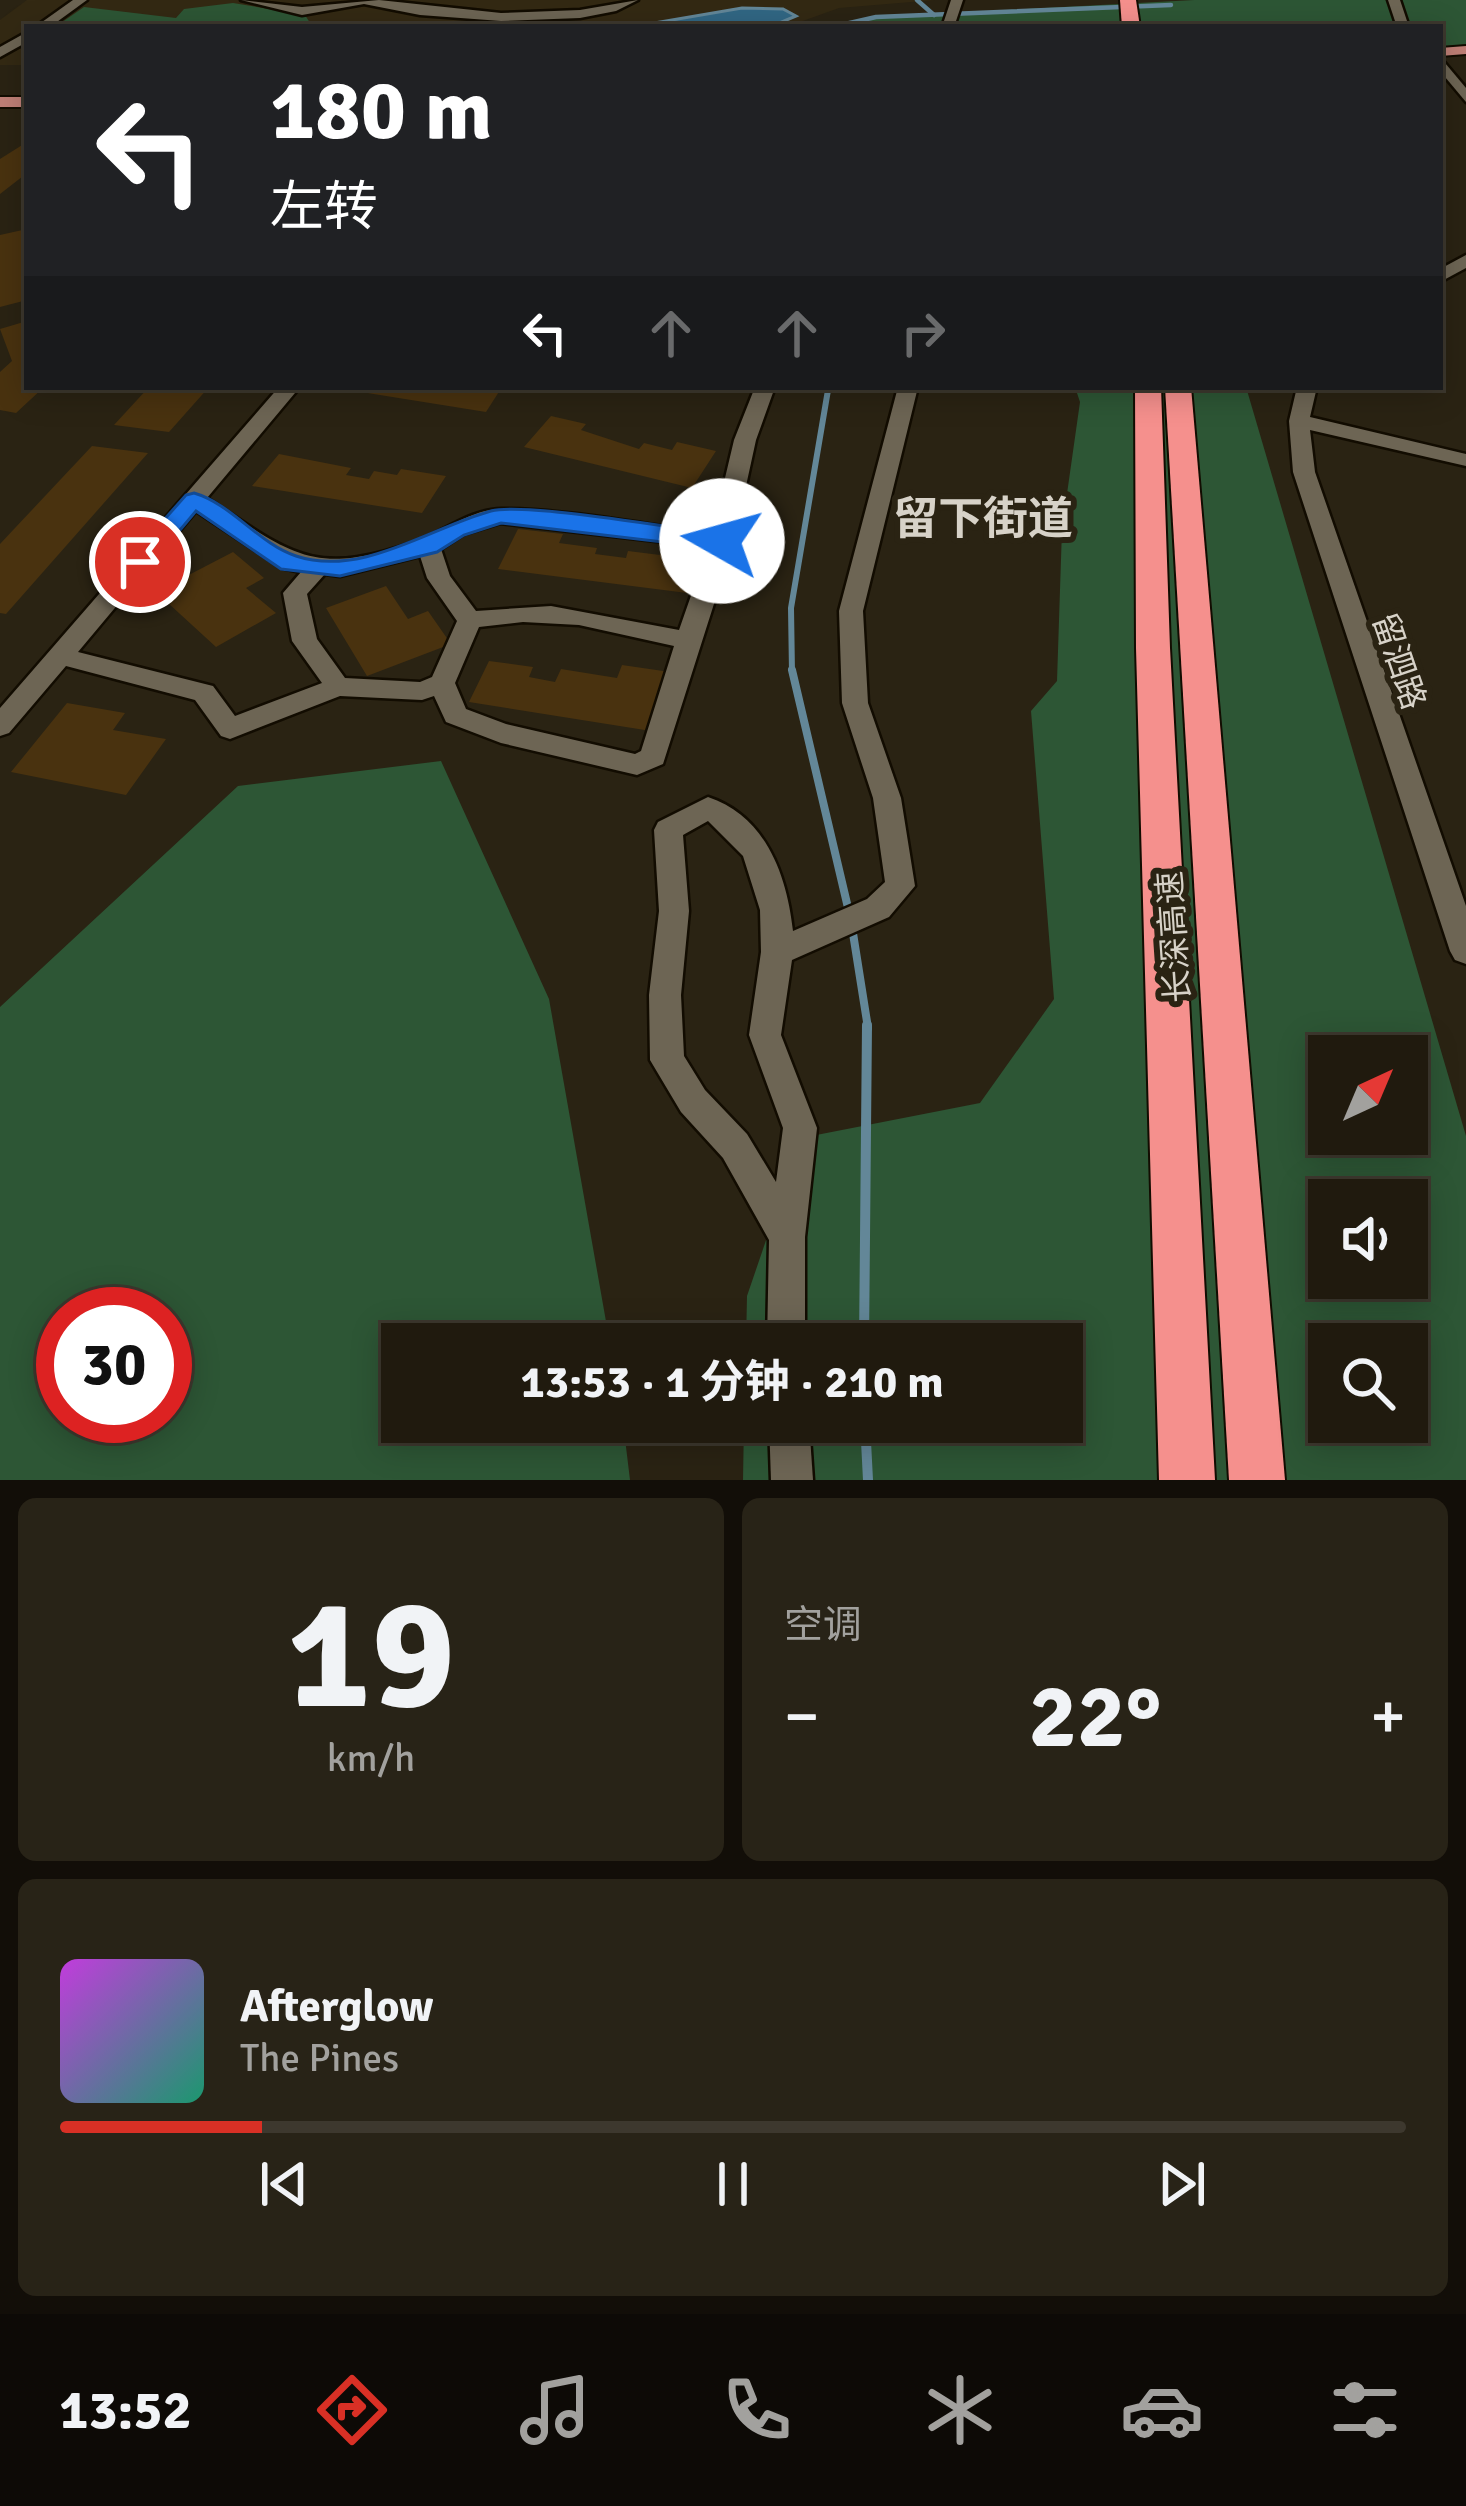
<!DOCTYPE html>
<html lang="zh">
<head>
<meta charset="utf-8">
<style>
  body { margin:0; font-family:Signika,"Noto Sans SC",sans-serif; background:#282317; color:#f1f3f6; height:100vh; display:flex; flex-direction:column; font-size:45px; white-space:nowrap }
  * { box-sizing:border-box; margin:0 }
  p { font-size:39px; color:#a2a19e }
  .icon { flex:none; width:66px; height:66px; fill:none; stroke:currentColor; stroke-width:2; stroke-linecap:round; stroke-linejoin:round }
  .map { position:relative; height:1480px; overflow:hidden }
  .side { display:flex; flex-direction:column; gap:18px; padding:18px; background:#120e08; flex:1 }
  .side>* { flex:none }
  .top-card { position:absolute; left:24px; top:24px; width:1419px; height:366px; border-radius:0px; box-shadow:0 6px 30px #0003,0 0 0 3px #3d382e; background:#202124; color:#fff; overflow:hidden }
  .needle { width:78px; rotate:44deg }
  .fabs { position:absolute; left:1308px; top:1035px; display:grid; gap:24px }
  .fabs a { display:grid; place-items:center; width:120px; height:120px; border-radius:0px; background:#201a0e; box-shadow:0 6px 30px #0003,0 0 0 3px #3d382e; font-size:60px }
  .speed { position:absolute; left:36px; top:1287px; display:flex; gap:24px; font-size:60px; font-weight:700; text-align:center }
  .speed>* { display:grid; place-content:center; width:156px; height:156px; border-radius:50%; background:#201a0e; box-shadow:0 6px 30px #0003,0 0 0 3px #3d382e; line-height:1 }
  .speed .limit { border:18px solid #d22; background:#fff; color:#111 }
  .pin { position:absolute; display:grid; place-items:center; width:102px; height:102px; color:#fff; margin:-51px; border:6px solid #fff; border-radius:50%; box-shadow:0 3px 12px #0007 }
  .me { position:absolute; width:132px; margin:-66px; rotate:277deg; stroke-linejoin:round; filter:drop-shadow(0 0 9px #0008) }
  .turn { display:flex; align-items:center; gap:42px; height:252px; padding:0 48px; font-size:54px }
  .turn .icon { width:156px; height:156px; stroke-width:2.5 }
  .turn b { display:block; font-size:84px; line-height:102px }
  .lanes { display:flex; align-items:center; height:114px; padding:0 48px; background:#0003; justify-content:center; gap:60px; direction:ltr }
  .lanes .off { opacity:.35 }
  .big { font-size:90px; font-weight:700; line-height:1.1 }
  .side .widget { flex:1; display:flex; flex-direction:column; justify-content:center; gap:18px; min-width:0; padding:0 42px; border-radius:18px; background:#282317 }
  .side .dial { align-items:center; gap:0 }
  .dial b { font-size:156px; line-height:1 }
  .song { display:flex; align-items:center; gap:36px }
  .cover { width:144px; height:144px; border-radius:18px; background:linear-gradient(135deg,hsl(290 70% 55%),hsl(160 70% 35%)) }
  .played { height:12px; border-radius:6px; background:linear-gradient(90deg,#d93025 15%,#3d382e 15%) }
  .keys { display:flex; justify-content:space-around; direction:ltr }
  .heat { display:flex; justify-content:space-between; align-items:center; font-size:66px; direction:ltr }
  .side .tiles { flex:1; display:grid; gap:18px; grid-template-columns:1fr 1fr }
  .widget:last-child { grid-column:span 2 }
  .trip { position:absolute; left:381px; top:1323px; width:702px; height:120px; border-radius:0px; background:#201a0e; box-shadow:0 6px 30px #0003,0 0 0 3px #3d382e; font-weight:700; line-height:120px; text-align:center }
  .tab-bar { display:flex; height:192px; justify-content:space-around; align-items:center; background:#0d0a06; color:#a2a19e }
  .tab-bar .icon { width:84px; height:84px }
  .tab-bar .active { color:#d93025 }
  .tab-bar b { font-size:54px; color:#f1f3f6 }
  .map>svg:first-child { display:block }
  .built { fill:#332913 }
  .green { fill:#2d5635; fill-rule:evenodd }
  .water { fill:#316784; stroke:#638798; stroke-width:3 }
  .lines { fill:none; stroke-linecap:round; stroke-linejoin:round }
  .stream-far3 { stroke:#638798; stroke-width:4.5 }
  .stream-far2 { stroke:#638798; stroke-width:6 }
  .stream-far1 { stroke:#638798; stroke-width:8 }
  .stream { stroke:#638798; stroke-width:10 }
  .building { fill:#49320f }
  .minor-casing { stroke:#120c01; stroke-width:5 }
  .major-casing { stroke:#120c01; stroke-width:4 }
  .highway-casing { stroke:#120c01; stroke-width:4 }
  .minor { fill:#6d6554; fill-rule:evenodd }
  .major { fill:#bf7f76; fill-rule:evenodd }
  .highway { fill:#f5908d; fill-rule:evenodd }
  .route { fill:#1a73e8; stroke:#114b97; stroke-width:3 }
  .labels { text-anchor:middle; stroke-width:12; stroke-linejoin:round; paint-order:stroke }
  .street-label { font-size:33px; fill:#d7d2c8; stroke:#2a2313 }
  .district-label { font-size:45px; font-weight:bold; fill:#d7d2c8; stroke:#2a2313 }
</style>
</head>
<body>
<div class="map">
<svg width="1466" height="1480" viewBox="0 0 1466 1480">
  <rect width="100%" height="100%" fill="#2a2313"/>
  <polygon class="built" points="27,0 935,0 839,8 786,27 27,27 27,65 0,65 0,20"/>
  <g class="green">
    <polygon points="1194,0 1466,0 1466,46 1440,49 1440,27 856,27 876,17"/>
    <polygon points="233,3 305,15 312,26 55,27 84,7 176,18 184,9"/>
    <path d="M1075 387H1246L1466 1136V1480H743L744 1422H1062V1344H746L747 1296 801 1138 980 1103 1054 999 1031 711 1057 681 1062 529 1080 402ZM1329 1056H1407V1134H1329ZM1329 1200H1407V1278H1329ZM1329 1344H1407V1422H1329Z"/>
    <path d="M441 761 549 999 610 1344H402V1422H623L630 1480H0V1007L238 786ZM63 1314H165V1416H63Z"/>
  </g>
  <polygon class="water" points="742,8 783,9 796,16 770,27 631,27"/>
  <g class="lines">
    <g class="stream-far3">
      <polyline points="917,0 934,15"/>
      <polyline points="832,27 876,17 1171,5"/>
      <polyline points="828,393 829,387"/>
    </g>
    <polyline class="stream-far2" points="792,673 791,608 828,390"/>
    <g class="stream-far1">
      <polyline points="792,670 849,912"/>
      <polyline points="852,927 868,1028"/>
    </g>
    <g class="stream">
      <polyline points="864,1344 867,1025"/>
      <polyline points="865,1422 868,1480"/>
    </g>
  </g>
  <g class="building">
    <polygon points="27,142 27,173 0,194 0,159"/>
    <polygon points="27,229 27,300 0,307 0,235"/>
    <polygon points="27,321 27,387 44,387 16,413 0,410 0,372 12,361 0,329"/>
    <polygon points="149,387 209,387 169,432 114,425"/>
    <polygon points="330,387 502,387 486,412"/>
    <polygon points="551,416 586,424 581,430 639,449 644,443 672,450 677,442 716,451 692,488 524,447"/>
    <polygon points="92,446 148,453 6,614 0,613 0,544"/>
    <polygon points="279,454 351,468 346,475 369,479 374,471 397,475 401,469 446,476 422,513 252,486"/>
    <polygon points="518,529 563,534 559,543 597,548 595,554 626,558 628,551 660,555 662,549 707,555 695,594 498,569"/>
    <polygon points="233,552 264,578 246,588 276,613 216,647 156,592"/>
    <polygon points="386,586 408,619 428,611 451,644 367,676 326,608"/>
    <polygon points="489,661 533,667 529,677 555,682 561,669 617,678 622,665 670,672 651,731 469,702"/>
    <polygon points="67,703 125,713 113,730 166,739 126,795 11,772"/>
  </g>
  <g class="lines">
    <g class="minor-casing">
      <g id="minor">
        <polygon points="73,0 87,0 50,27 35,27"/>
        <polygon points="241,0 302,7 379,0 501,13 580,10 638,0 616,11 580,18 501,21 420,15 364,4 302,15"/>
        <polygon points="951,0 963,0 954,27 942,27"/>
        <polygon points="1388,0 1400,0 1409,27 1397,27"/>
        <polygon points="27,32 27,42 0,57 0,47"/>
        <polygon points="1440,57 1466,88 1466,102 1440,71"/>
        <polygon points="1466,255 1466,268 1440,282 1440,269"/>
        <path d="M279 387H300L207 498C292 554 312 578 417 541 445 531 471 509 502 509 568 509 646 525 712 533L734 440 755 387H775L756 440 734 541 663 764 637 775 501 743 446 722 434 696 422 700 340 696 230 739 221 736 195 700 66 666 9 733 0 736V708ZM196 511 282 568 301 572 283 593 292 641 322 683 235 716 213 686 78 652ZM500 523 708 547 679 630 551 606 476 611 450 576 441 549 464 534ZM420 556 427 578 457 621 432 677 420 682 345 678 317 639 307 594 325 574 340 576ZM523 622 579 625 674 646 641 751 635 754 506 724 466 709 455 683 479 627Z"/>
        <path d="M898 387H918L863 611 868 703 901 798 915 886 889 917 792 960 781 1035 817 1128 805 1237V1344H767L769 1240 723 1158 681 1112 650 1060 649 995 659 911 654 830 658 822 708 797C766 816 787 876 793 931L867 899 885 882 873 798 842 703 839 611ZM708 821 743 856 760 910 761 952 749 1035 783 1128 776 1182 747 1134 705 1090 684 1056 681 995 689 911 683 835Z"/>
        <polygon points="1297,387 1317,387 1310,417 1466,454 1466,466 1310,430 1315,472 1466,906 1466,964 1455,960 1450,951 1293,472 1289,421"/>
        <polygon points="769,1422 809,1422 813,1480 771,1480"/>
      </g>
    </g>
    <g class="major-casing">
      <g id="major">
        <polygon points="1466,46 1466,54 1440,56 1440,48"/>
        <rect x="0" y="97" width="27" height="10"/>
      </g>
    </g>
    <g class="highway-casing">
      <g id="highway">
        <polygon points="1120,0 1136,0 1140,27 1122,27"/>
        <polygon points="1135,387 1161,387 1170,648 1215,1480 1159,1480 1136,648"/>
        <polygon points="1165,387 1191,387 1285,1480 1229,1480"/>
      </g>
    </g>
    <use href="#minor" class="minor"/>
    <use href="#major" class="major"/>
    <use href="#highway" class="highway"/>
  </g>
  <path class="route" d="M194 493C232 504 259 544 296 556 362 578 431 527 491 511 525 502 677 529 722 534L734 541 722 549 501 523 464 535 437 552 340 576 281 569 196 511 149 567H132V556L186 495Z"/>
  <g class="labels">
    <g class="street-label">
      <text transform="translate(1400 661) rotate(71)" y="12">留泗路</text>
      <text transform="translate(1173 937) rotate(-94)" y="12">长深高速</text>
    </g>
    <g class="district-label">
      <text x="983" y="534">留下街道</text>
    </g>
  </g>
</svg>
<div class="fabs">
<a><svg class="needle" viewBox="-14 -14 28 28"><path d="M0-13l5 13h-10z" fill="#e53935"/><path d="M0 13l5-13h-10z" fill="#a2a19e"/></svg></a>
<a><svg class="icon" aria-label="sound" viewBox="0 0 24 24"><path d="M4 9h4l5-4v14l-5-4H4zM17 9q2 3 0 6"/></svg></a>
<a><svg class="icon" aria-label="search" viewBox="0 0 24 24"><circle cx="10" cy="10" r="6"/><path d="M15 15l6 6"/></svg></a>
</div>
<div class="speed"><div class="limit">30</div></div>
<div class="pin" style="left:140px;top:562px;background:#d93025"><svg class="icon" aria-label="arrive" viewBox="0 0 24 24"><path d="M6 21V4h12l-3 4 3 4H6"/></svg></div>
<svg class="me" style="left:722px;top:541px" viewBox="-20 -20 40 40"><circle r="19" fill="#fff"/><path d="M0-13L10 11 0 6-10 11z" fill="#1a73e8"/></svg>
<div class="trip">13:53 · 1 分钟 · 210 m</div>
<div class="top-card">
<div class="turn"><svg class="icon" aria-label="left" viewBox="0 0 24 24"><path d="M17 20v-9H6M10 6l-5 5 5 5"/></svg><div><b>180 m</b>左转</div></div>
<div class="lanes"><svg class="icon" aria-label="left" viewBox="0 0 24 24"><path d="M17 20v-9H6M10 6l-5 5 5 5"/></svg><svg class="icon off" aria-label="ahead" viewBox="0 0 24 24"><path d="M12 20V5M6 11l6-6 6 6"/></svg><svg class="icon off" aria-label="ahead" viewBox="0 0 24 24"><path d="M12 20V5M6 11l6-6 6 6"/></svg><svg class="icon off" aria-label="right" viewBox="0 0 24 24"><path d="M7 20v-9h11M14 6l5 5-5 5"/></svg></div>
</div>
</div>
<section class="side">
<div class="tiles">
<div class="widget dial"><b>19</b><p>km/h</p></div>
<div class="widget"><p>空调</p>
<div class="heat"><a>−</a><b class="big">22°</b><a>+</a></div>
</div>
<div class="widget">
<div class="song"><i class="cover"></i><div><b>Afterglow</b><p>The Pines</p></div></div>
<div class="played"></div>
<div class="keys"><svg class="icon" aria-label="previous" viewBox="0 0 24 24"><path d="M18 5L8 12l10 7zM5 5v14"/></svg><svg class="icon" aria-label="pause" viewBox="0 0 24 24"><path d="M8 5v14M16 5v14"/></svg><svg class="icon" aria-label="next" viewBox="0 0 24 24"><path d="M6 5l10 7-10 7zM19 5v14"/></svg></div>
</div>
</div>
</section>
<nav class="tab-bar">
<b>13:52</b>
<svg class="icon active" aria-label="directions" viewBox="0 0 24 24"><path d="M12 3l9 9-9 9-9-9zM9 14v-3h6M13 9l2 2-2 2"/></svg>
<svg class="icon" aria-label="music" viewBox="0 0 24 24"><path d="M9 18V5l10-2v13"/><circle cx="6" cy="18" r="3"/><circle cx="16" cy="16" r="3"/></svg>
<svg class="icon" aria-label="phone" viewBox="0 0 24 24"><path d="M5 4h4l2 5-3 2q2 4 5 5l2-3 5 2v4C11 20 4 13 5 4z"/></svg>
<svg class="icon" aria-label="climate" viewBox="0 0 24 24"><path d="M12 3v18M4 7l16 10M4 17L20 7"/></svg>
<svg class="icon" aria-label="car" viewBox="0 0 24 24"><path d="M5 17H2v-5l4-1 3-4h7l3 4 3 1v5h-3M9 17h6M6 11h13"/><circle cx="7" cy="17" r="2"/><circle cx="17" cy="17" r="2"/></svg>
<svg class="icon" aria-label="filters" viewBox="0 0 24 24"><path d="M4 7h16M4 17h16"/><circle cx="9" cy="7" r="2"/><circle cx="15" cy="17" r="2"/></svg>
</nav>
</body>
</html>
